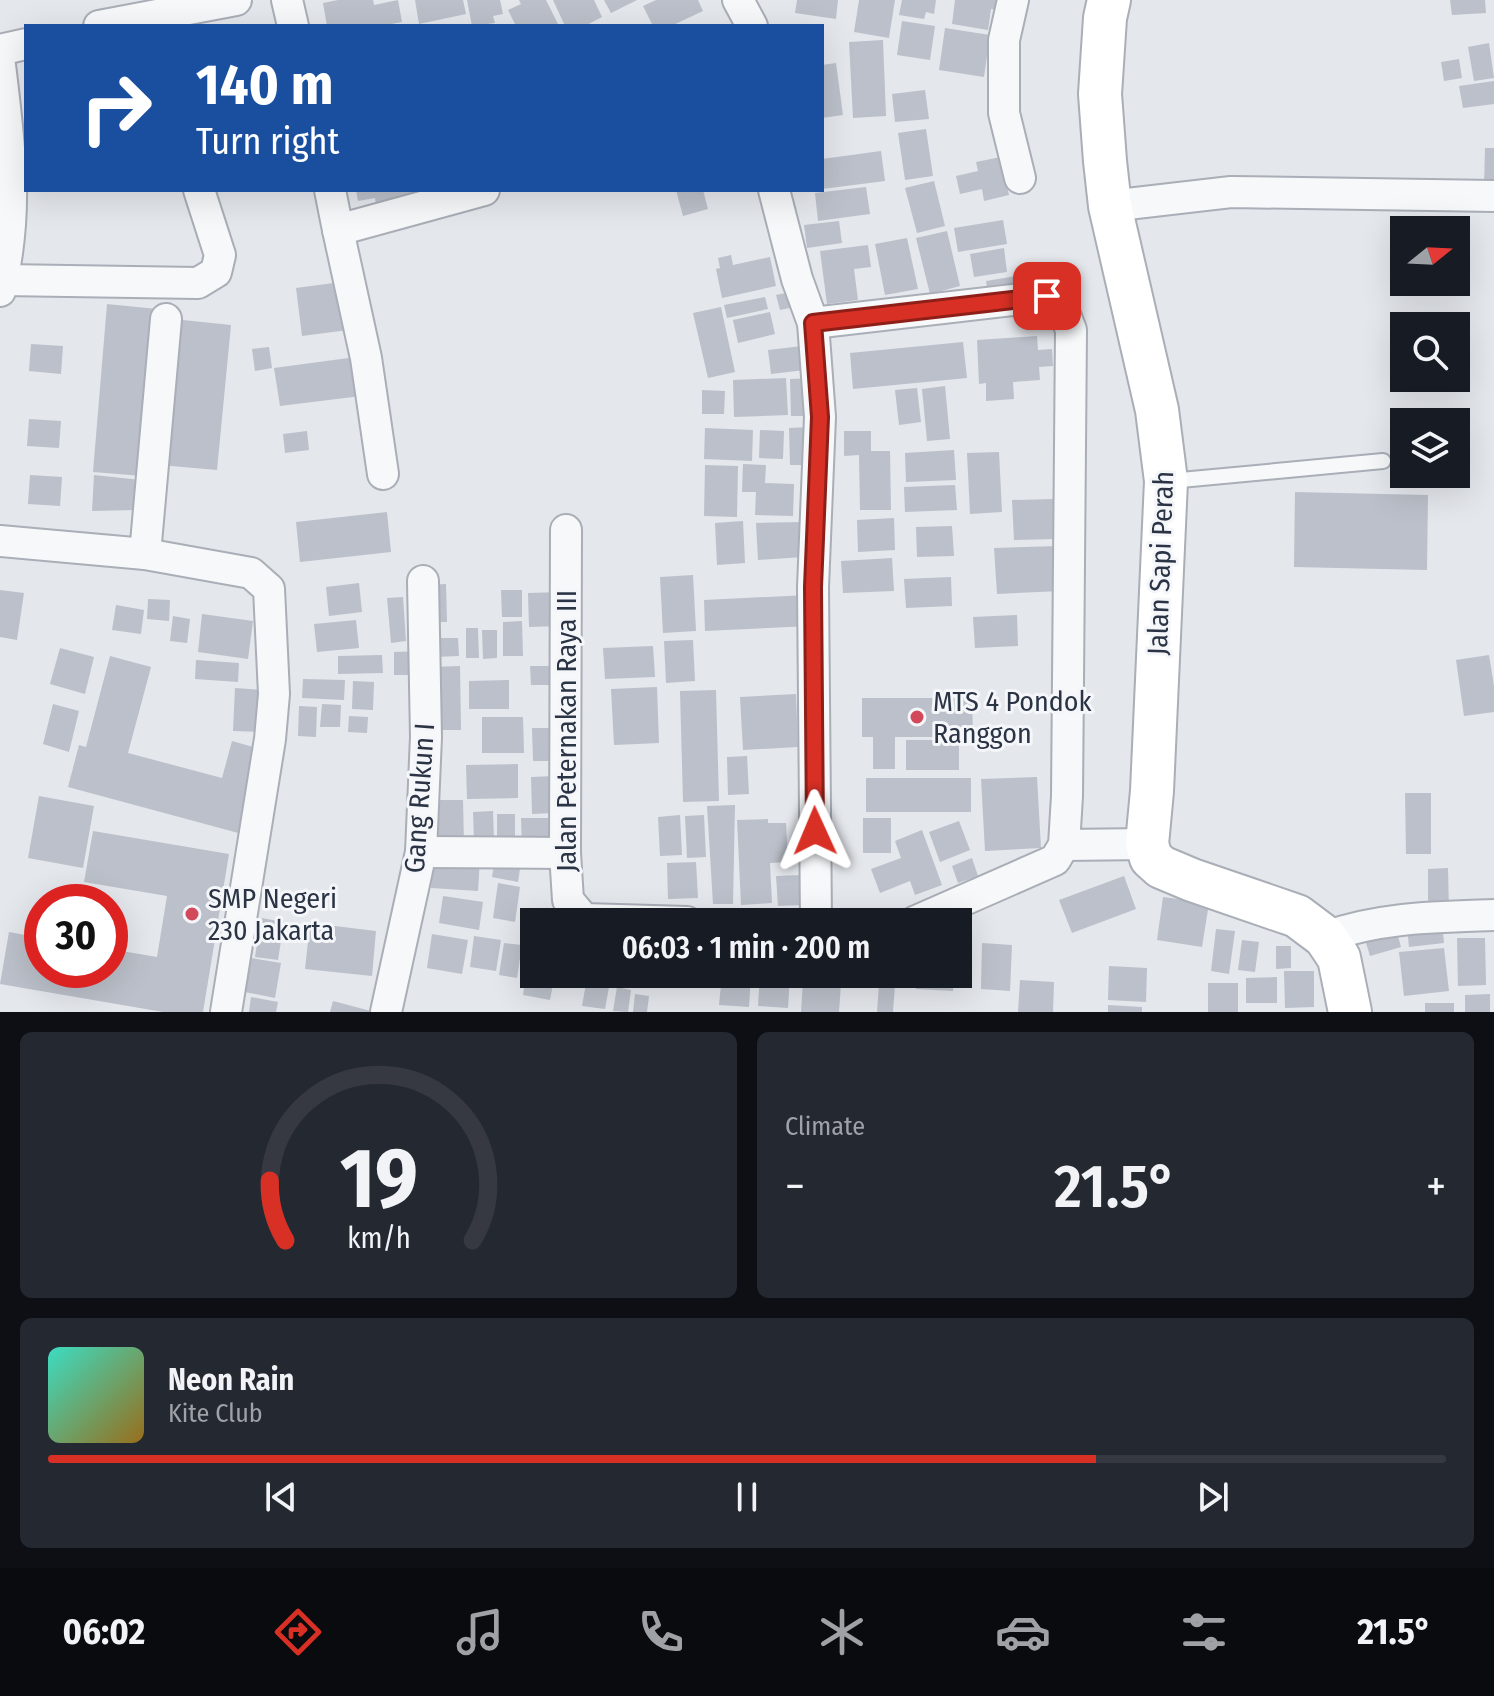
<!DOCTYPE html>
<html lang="en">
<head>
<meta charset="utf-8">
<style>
  body { margin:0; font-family:"Fira Sans Condensed",sans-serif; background:#242831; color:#f1f3f6; height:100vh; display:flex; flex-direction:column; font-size:30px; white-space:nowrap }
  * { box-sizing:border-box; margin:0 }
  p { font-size:26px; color:#9ea1a6 }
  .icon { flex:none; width:44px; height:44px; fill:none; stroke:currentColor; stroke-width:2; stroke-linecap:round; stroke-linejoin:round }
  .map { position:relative; height:1012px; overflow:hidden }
  .side { display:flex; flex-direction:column; gap:20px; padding:20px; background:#0d0f14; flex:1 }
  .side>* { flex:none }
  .guide { position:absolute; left:24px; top:24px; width:800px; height:168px; border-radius:0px; box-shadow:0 8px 32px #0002; background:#1a4fa0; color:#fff; overflow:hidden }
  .needle { width:52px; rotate:72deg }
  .controls { position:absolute; left:1390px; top:216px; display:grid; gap:16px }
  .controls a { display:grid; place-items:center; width:80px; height:80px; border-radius:0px; background:#171b24; box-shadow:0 8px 32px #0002; font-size:40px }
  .speed { position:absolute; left:24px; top:884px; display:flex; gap:16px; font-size:40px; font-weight:700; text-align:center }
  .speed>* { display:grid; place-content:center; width:104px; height:104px; border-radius:50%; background:#171b24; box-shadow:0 8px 32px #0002; line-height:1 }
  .speed .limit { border:12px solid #d22; background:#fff; color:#111 }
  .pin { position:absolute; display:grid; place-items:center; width:68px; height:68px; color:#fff; margin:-34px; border-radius:16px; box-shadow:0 4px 12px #0006 }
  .me { position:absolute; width:88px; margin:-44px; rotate:359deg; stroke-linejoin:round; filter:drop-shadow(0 0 6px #0008) }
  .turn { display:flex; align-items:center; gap:28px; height:168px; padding:0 40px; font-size:36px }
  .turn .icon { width:104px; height:104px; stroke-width:2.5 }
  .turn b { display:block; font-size:56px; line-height:68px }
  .big { font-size:60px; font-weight:600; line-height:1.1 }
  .side .tile { flex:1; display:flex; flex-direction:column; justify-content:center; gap:12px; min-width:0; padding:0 28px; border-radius:12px; background:#242831 }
  .side .dial { align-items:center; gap:0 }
  .dial svg { height:208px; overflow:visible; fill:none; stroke:#363941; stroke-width:7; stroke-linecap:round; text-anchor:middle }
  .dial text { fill:#f1f3f6; stroke:none }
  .song { display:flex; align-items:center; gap:24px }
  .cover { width:96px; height:96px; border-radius:12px; background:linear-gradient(135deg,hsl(170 70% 55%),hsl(40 70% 35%)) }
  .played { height:8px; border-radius:4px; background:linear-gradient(90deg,#d93025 75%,#363941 75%) }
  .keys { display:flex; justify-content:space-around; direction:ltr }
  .heat { display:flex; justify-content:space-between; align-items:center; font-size:44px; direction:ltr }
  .side .tiles { flex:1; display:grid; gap:20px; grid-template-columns:1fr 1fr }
  .tile:last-child { grid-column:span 2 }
  .trip { position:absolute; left:520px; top:908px; width:452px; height:80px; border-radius:0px; background:#171b24; box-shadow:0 8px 32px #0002; font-weight:600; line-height:80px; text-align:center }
  .dock { display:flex; height:128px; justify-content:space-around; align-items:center; background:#090b0e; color:#9ea1a6 }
  .dock .icon { width:56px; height:56px }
  .dock .current { color:#d93025 }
  .dock b { font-size:36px; color:#f1f3f6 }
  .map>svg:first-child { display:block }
  .building { fill:#bbc0ca }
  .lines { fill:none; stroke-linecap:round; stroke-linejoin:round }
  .lane-casing { stroke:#a9aeb7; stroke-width:18 }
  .street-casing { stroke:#a9aeb7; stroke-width:34 }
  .secondary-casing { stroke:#a9aeb7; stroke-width:46 }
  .lane { stroke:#f7f8fa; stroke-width:14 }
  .street { stroke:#f7f8fa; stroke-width:30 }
  .secondary { stroke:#fff; stroke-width:42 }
  .route-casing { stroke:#8d1f18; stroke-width:20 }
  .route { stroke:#d93025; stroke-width:14 }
  .poi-dot { fill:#d1495b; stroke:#f4f6f9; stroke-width:3 }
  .labels { text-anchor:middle; stroke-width:6; stroke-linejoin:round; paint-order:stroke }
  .street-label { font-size:28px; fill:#2b3445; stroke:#f4f6f9 }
  .poi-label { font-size:28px; fill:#2b3445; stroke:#f4f6f9; text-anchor:start }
</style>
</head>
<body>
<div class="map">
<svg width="1494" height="1012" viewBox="0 0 1494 1012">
  <rect width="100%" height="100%" fill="#e4e7ec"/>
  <g class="building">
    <polygon points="338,0 373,0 374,5 398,0 402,22 381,26 327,26 323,3"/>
    <polygon points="415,0 463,0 466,14 419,24"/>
    <polygon points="467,0 500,0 503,14 493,16 495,23 472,26"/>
    <polygon points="519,0 546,0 559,26 516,26 508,10 521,4"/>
    <polygon points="553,0 594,0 602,17 585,26 565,26"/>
    <polygon points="604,0 637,0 611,13"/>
    <polygon points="656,0 698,0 703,11 671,26 653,26 643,6"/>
    <polygon points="797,0 838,0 836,19 795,13"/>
    <polygon points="859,0 895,0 889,38 854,32"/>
    <polygon points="902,0 936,0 934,14 926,12 924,19 899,15"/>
    <polygon points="955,0 1004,0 1002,11 991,9 988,30 952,24"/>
    <polygon points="1450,0 1485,0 1486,13 1452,15"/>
    <polygon points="902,21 935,26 930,60 897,55"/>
    <polygon points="945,28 990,35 984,77 939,70"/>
    <polygon points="883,40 886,116 853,118 849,42"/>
    <polygon points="1489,43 1494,78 1474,81 1468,47"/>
    <polygon points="1459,59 1462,78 1444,81 1441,62"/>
    <polygon points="836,63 843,115 822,118 822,65"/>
    <polygon points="1494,81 1494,104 1463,108 1459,86"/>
    <polygon points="925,90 929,119 895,122 892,94"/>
    <polygon points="926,129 933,176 905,180 898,133"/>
    <polygon points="1485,148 1494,148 1494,186 1484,186"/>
    <polygon points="881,151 885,181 822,189 822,159"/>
    <polygon points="1001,157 1009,195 984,201 982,189 960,194 956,176 978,171 976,162"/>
    <polygon points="934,181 945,226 917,233 905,188"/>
    <polygon points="866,187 870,214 818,221 815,193"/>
    <polygon points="356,190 413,190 415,197 376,205 375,198 358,201"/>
    <polygon points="676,190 703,190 708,209 683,216"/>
    <polygon points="1003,220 1007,244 958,252 954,228"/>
    <polygon points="839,221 842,243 807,248 804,225"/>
    <polygon points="947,231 960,286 930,294 916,238"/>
    <polygon points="907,238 918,289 885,295 875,244"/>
    <polygon points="868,245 871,267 854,269 858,300 827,304 820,251"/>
    <polygon points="1004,248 1007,272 974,277 970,254"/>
    <polygon points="731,255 733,265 770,257 776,286 722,298 716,269 720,268 718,258"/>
    <polygon points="1022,275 1025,294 989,300 986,281"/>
    <polygon points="341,282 348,330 302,336 296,288"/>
    <polygon points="791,292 795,307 780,310 776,295"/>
    <polygon points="765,297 768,309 727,318 724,305"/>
    <polygon points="107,304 157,309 143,476 93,472"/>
    <polygon points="721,307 735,372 708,378 693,313"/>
    <polygon points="770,312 775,334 738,343 733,320"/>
    <polygon points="173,319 231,325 217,470 160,465"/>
    <polygon points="1037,336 1038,350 1052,349 1053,366 1039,367 1040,380 1013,382 1014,399 986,401 986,383 979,384 977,340"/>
    <polygon points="963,342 967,378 853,389 850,353"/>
    <polygon points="31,344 63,346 61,374 29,371"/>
    <polygon points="802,346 805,370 771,374 768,350"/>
    <polygon points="269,347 272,368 255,371 252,349"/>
    <polygon points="356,357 361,396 280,406 274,368"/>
    <polygon points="786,378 788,415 734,417 733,380"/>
    <polygon points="813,378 814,416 791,416 790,379"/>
    <polygon points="945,386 950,439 927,441 922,389"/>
    <polygon points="917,388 921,422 899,425 895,390"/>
    <polygon points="702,390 725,391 724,414 702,414"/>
    <polygon points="29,419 61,421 59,448 27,446"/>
    <polygon points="810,427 811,465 790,465 789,428"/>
    <polygon points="705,428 753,430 752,461 704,459"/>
    <polygon points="760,430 784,431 783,459 759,458"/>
    <polygon points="307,431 309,450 285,453 283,434"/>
    <polygon points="844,431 871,431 871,451 890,451 891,510 860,510 859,455 844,456"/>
    <polygon points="954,450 956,480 906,482 905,453"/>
    <polygon points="999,452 1002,512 970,514 967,453"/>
    <polygon points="743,464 766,465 765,483 794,484 793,516 755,515 756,492 742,492"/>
    <polygon points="705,465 738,466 737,517 704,516"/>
    <polygon points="30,475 62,477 60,506 28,504"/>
    <polygon points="94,475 141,480 137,510 92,511"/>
    <polygon points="955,485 957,510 905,512 904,487"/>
    <polygon points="1295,492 1428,495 1427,570 1294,567"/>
    <polygon points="1054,499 1056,539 1014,540 1012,500"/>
    <polygon points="387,512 391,552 300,562 296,522"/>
    <polygon points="894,518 895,550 858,552 857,520"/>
    <polygon points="743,521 745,563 717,565 715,523"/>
    <polygon points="802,522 804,557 758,560 756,523"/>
    <polygon points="952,526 954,556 917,557 916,527"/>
    <polygon points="1059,546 1061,591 997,594 994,548"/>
    <polygon points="892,558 894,591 843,593 841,561"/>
    <polygon points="693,575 696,631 663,633 660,577"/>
    <polygon points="951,577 952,606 906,608 904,579"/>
    <polygon points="359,583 362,612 329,616 326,587"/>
    <polygon points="446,584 447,622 427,622 427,585"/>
    <polygon points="0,590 24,593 17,640 0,637"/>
    <polygon points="501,590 522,590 522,617 502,617"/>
    <polygon points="562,592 563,626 529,627 528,593"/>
    <polygon points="808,595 810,626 705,631 704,600"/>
    <polygon points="403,597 406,641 391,643 387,598"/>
    <polygon points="148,599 170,600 169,621 147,619"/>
    <polygon points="116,605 144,610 141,634 112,630"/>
    <polygon points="202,614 253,621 248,659 198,652"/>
    <polygon points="1017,615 1018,646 975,648 973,617"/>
    <polygon points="173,616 190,619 187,643 170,641"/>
    <polygon points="356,620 359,648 317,652 314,624"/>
    <polygon points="522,621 523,656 503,656 503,622"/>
    <polygon points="466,628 478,628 479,658 466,658"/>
    <polygon points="482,630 497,630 497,658 483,659"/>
    <polygon points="434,638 458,638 459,656 434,657"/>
    <polygon points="693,640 695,681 666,683 664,641"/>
    <polygon points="653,646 655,677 605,679 603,648"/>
    <polygon points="60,648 94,657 85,694 50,684"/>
    <polygon points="422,651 423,675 394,675 394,652"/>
    <polygon points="382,655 383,673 338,674 338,656"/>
    <polygon points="1489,655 1494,686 1494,712 1464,716 1456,660"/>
    <polygon points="110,656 151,667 128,753 222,778 232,741 264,750 242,834 68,787 79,745 86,747"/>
    <polygon points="196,660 239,663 238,682 195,679"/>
    <polygon points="460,666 461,730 434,730 433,667"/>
    <polygon points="530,666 552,666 553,685 531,685"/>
    <polygon points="303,679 345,680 344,700 302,698"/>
    <polygon points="509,680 509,709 469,709 469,681"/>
    <polygon points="353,681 374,682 373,710 352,709"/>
    <polygon points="657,687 659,743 614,745 611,689"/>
    <polygon points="235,688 264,690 261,732 233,731"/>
    <polygon points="716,690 719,801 683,802 680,691"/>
    <polygon points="796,694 798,747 743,750 740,697"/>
    <polygon points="862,698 972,698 973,737 895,737 895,769 873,769 873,737 862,737"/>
    <polygon points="53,704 79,711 69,752 43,744"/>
    <polygon points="322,704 341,705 340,727 320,727"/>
    <polygon points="299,706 317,707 316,737 298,736"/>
    <polygon points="349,716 368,717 367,733 348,732"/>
    <polygon points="482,717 523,717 524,753 482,753"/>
    <polygon points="532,728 560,728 561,761 533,761"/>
    <rect x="906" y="740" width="53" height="30"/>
    <polygon points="747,756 749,794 728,795 727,757"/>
    <polygon points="518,764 518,798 467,799 466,765"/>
    <polygon points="554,776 554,813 532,814 531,777"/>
    <polygon points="1037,777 1041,848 985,851 981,779"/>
    <rect x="866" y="778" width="105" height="34"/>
    <polygon points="1405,793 1431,793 1431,854 1406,854"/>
    <polygon points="39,796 94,806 83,868 28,858"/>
    <polygon points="435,800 463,800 464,844 436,844"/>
    <polygon points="735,805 733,904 713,904 707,806"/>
    <polygon points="493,811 494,841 474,841 473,812"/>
    <polygon points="497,814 515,814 515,847 497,848"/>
    <polygon points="680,815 682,855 660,856 658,817"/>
    <polygon points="704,815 706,857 687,858 685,816"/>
    <polygon points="521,818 556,818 557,849 522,849"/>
    <rect x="863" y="818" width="28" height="35"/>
    <polygon points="768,819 768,823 786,823 788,862 770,863 772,903 741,905 737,820"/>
    <polygon points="959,821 970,850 940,862 929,832"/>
    <polygon points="922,830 942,885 915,895 910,881 880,893 871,869 901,858 895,841"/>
    <polygon points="93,831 229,854 203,1012 163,1012 0,984 9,932 42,938 42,970 110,970 110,949 157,957 167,896 84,882"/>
    <polygon points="433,855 480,858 478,891 431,888"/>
    <polygon points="495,858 521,862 518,882 492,877"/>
    <polygon points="972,858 978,876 958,883 952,866"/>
    <polygon points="696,862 698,898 668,899 667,863"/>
    <polygon points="1448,868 1449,912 1428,912 1428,869"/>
    <polygon points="801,875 802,905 778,906 776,876"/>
    <polygon points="1124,876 1136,909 1072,933 1059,900"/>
    <polygon points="498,883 520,887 515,922 493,918"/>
    <polygon points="443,896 483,902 479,930 439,923"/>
    <polygon points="1163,897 1209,903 1202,947 1157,940"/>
    <polygon points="261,918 284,922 278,960 255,957"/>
    <polygon points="1442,922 1444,943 1409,947 1407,926"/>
    <polygon points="310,923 376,931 372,976 305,969"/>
    <polygon points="1395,925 1401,947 1370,956 1363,933"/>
    <polygon points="1216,929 1235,931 1229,974 1211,971"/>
    <polygon points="432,934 468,940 462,974 427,968"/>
    <polygon points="474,936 501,940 496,971 470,967"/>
    <polygon points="1457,938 1485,938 1486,985 1458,986"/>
    <polygon points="1242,940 1259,942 1255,972 1238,970"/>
    <polygon points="504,943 522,945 517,978 499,975"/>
    <polygon points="982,943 1012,945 1010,991 981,989"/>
    <polygon points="1276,946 1291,946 1291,968 1276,969"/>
    <polygon points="1444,948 1449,991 1404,996 1399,952"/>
    <polygon points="251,958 281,963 275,998 245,992"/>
    <polygon points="527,966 534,967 534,974 555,974 550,1000 523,995"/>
    <polygon points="1109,966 1147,968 1146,1002 1108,1000"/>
    <polygon points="1284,971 1314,971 1314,1007 1285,1008"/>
    <rect x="612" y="974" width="37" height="7"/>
    <polygon points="722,974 751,974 749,1007 719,1005"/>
    <polygon points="760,974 790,975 788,1008 758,1006"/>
    <polygon points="917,974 954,974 953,991 916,989"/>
    <polygon points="1277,977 1277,1003 1246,1003 1246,978"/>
    <polygon points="803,980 841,983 839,1012 801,1012"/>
    <polygon points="1020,980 1054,982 1053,1012 1018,1012"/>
    <polygon points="586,983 609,987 605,1009 582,1006"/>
    <rect x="1208" y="983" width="30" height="29"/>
    <polygon points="879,984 895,985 893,1012 877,1012"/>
    <polygon points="617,987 631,990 628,1012 613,1011"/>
    <polygon points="635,994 649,996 647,1012 633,1012"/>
    <polygon points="1490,994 1490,1012 1465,1012 1465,995"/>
    <polygon points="251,997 278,1002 276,1012 249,1012"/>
    <polygon points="333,1001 371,1011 370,1012 330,1012"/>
    <rect x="1425" y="1003" width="29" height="9"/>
    <polygon points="1108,1005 1142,1007 1142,1012 1108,1012"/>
  </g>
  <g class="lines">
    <g class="lane-casing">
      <polyline id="lane" points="1170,481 1383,461"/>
    </g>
    <g class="street-casing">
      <g id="street">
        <polyline points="287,0 293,26"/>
        <polyline points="738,0 752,26"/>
        <polyline points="1013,0 1004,40 1004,113 1020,178"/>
        <polyline points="99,26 236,0"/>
        <polyline points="0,50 26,44"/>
        <path d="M0 65C10 147 19 209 0 291"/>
        <polyline points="330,190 338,230 484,190"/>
        <polyline points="774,190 797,279 813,323 820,417 813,587 816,922"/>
        <polyline points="1110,206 1231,192 1494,196"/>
        <polyline points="338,230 366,358 383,474"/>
        <polyline points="3,280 198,283 216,272 220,255 199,190"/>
        <polyline points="813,323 1047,296 1061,304 1071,330 1067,796 1064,845 1055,860 914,922"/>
        <polyline points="566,530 565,853 568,900 584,919 687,922"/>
        <polyline points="0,541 145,554 251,573 269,589 274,694 270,739 226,1012"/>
        <polyline points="145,554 166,319"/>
        <polyline points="1064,845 1147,844"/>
        <polyline points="421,852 565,853"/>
        <path d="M1325 937C1380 917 1436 917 1494 915"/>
        <polyline points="386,1012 421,852 426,737 423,581"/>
      </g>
    </g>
    <g class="secondary-casing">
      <polyline id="secondary" points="1109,0 1105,18 1100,94 1105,161 1110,206 1157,410 1166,481 1152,791 1147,844 1151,858 1161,867 1192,880 1297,916 1325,937 1339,958 1350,1012"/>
    </g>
    <use href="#lane" class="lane"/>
    <use href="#street" class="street"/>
    <use href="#secondary" class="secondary"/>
  </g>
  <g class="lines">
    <g class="route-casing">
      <polyline id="route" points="815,831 813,587 820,417 813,323 1047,296"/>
    </g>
    <use href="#route" class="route"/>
  </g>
  <g class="poi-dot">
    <circle cx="917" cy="717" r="8"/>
    <circle cx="192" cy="914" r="8"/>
  </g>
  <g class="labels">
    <g class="street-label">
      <text transform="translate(1160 563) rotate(-88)" y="10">Jalan Sapi Perah</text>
      <text transform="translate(566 731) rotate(-90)" y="10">Jalan Peternakan Raya III</text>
      <text transform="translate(419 798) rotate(-86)" y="10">Gang Rukun I</text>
    </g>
    <g class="poi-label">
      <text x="933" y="711">MTS 4 Pondok<tspan x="933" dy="32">Ranggon</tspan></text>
      <text x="208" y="908">SMP Negeri<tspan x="208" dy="32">230 Jakarta</tspan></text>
    </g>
  </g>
</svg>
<div class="controls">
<a><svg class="needle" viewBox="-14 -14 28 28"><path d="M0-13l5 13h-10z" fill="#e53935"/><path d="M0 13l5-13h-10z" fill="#9ea1a6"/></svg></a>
<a><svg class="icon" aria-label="search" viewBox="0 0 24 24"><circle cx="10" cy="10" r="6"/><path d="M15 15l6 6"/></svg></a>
<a><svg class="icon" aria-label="layers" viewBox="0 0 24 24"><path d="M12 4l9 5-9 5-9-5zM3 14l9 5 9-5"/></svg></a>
</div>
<div class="speed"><div class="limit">30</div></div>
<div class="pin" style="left:1047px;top:296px;background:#d93025"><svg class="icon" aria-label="arrive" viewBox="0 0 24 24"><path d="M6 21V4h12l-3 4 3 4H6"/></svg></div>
<svg class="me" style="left:815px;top:831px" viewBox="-20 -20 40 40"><path d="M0-17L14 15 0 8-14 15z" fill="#d93025" stroke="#fff" stroke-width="4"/></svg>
<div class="trip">06:03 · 1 min · 200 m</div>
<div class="guide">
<div class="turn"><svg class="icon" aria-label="right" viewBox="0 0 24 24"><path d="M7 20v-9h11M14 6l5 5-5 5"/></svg><div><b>140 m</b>Turn right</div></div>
</div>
</div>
<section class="side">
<div class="tiles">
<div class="tile dial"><svg viewBox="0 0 100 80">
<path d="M14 69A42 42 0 1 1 86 69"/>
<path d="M14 69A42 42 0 0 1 8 46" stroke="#d93025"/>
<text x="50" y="56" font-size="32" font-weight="700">19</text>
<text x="50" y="72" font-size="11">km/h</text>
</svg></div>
<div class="tile"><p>Climate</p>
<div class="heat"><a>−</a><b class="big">21.5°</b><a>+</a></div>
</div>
<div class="tile">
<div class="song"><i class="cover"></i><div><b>Neon Rain</b><p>Kite Club</p></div></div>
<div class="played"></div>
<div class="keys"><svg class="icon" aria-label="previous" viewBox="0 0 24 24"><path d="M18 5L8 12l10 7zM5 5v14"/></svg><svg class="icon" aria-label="pause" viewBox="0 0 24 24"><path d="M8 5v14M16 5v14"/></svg><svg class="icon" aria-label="next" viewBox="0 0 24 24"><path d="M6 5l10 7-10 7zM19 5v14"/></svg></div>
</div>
</div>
</section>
<nav class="dock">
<b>06:02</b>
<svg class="icon current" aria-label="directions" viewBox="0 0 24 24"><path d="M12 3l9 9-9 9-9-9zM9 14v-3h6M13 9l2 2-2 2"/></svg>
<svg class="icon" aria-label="music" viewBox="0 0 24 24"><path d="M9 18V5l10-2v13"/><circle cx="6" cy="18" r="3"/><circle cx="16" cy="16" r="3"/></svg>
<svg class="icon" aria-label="phone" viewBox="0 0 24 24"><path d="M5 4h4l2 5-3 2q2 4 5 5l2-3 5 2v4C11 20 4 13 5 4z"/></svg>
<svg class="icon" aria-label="climate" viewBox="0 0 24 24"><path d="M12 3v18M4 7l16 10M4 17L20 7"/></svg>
<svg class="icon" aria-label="car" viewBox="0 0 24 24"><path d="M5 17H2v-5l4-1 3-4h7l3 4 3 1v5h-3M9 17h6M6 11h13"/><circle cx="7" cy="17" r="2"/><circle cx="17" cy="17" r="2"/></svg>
<svg class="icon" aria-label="filters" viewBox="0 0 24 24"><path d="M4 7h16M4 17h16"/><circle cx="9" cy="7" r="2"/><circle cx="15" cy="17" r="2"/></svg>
<b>21.5°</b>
</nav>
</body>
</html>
